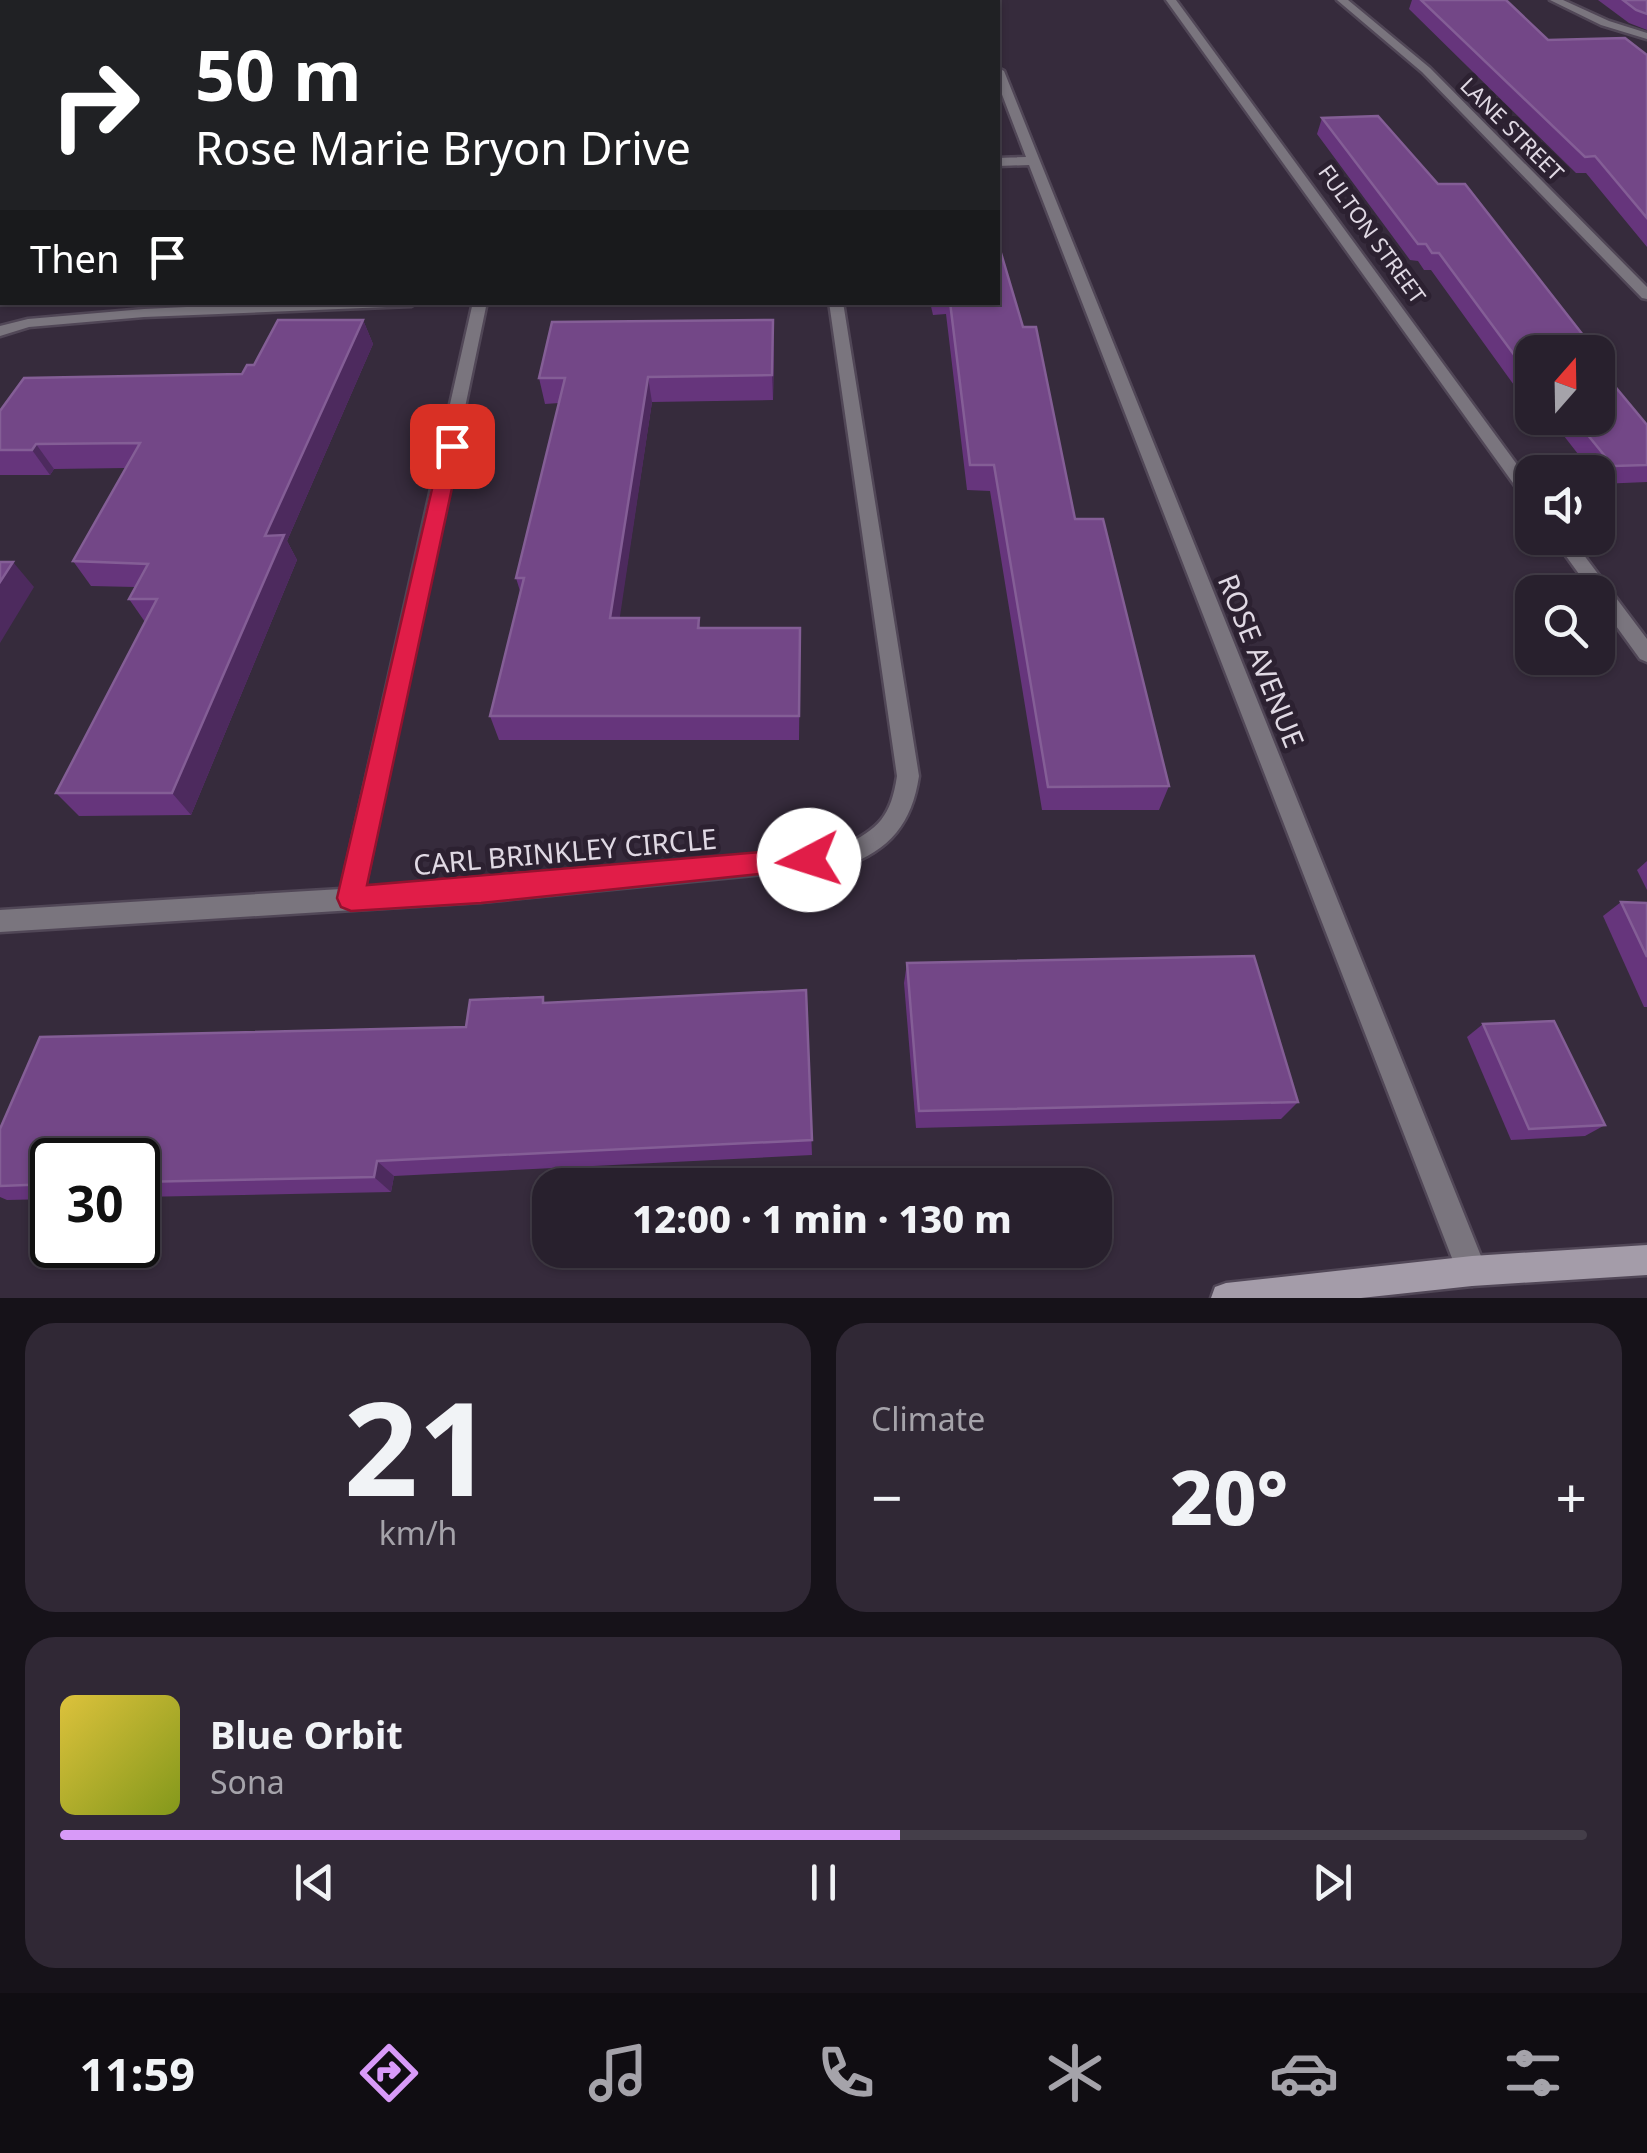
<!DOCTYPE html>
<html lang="en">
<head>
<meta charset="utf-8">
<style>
  body { margin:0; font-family:"Noto Sans",sans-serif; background:#302835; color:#f1f3f6; height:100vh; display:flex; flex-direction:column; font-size:38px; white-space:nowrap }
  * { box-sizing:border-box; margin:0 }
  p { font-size:32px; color:#a5a3aa }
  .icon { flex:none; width:55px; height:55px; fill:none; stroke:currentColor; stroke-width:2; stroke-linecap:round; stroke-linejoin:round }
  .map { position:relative; height:1298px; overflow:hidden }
  .side { display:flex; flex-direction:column; gap:25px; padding:25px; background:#161219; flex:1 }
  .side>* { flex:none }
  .banner { position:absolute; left:0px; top:0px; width:1000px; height:305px; box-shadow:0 2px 8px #0004,0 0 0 2px #443e49; background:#202124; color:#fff; overflow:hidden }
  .needle { width:65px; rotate:20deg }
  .controls { position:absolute; left:1515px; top:335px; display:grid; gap:20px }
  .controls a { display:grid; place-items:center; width:100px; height:100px; border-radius:20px; background:#28202d; box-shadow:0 2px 8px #0004,0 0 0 2px #443e49; font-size:50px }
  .speed { position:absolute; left:30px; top:1138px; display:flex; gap:20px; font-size:50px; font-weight:700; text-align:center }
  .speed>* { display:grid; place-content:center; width:130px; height:130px; border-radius:50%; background:#28202d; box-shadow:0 2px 8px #0004,0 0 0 2px #443e49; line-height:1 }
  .speed .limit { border:5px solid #111; border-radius:15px; background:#fff; color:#111 }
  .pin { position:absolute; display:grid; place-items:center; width:85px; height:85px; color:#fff; margin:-42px; border-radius:20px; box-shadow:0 5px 15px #0006 }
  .me { position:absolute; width:110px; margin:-55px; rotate:265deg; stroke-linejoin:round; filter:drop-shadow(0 0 8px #0008) }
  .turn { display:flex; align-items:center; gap:35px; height:210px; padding:0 30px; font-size:45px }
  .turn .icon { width:130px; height:130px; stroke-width:2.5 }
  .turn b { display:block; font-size:70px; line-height:85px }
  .then { display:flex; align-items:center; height:95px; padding:0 30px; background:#0003; gap:20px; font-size:38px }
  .big { font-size:75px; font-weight:800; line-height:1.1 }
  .side .tile { flex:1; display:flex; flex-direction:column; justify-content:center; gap:15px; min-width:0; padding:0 35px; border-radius:30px; background:#302835 }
  .side .dial { align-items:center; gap:0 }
  .dial b { font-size:130px; line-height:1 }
  .song { display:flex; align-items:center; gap:30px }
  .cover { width:120px; height:120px; border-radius:15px; background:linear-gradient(135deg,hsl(50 70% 55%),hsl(70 70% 35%)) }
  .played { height:10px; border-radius:5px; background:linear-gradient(90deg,#d89af8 55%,#443e49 55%) }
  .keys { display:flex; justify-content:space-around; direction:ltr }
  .heat { display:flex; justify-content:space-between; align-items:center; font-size:55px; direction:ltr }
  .side .tiles { flex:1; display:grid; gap:25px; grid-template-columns:1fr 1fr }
  .tile:last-child { grid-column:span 2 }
  .trip { position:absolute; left:532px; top:1168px; width:580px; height:100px; border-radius:30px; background:#28202d; box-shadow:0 2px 8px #0004,0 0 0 2px #443e49; font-weight:800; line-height:100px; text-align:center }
  .dock { display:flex; height:160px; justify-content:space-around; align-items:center; background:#100d12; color:#a5a3aa }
  .dock .icon { width:70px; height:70px }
  .dock .active { color:#d89af8 }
  .dock b { font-size:45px; color:#f1f3f6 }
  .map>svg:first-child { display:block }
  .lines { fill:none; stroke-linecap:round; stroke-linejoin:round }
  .street-casing { stroke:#514757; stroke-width:5 }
  .secondary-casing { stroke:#514757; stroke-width:5 }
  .street { fill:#7a757e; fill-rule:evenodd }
  .secondary { fill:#a49ca9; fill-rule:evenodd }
  .wall { fill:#66357c }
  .shaded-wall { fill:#4d2a5e }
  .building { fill:#734787; stroke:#845e96; stroke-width:2.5 }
  .route { fill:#e11d48; stroke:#92132f; stroke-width:2.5 }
  .labels { text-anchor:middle; stroke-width:10; stroke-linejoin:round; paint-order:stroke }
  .far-street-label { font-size:22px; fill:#e0d9e4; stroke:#2c2131 }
  .street-label { font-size:28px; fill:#e0d9e4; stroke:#2c2131 }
</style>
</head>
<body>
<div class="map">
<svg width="1647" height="1298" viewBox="0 0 1647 1298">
  <rect width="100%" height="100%" fill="#362b3c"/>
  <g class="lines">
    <g class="street-casing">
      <g id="street">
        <polygon points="963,0 973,0 974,2 964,2"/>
        <polygon points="1166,0 1176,0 1532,485 1532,503 1526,501"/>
        <polygon points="1337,0 1348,0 1430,68 1647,287 1647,299 1642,298 1422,72"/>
        <polygon points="1550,0 1563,0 1609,21 1647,33 1647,39 1601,25"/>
        <polygon points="998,68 1004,71 1040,161 1487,1271 1482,1281 1472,1286 1462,1281 1457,1271 1029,165 998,166 998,158 1026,157 998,84"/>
        <rect x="0" y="191" width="2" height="8"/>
        <polygon points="291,302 418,302 411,306 144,317 29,327 0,336 0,326 28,319 144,309"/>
        <path d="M473 302H487L365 887 481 880 843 846C879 829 891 816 897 776L829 302H843L919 776C912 823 890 850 845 866L481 902 0 932V910L341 889Z"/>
        <polygon points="1553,538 1571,538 1647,639 1647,662 1640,659 1598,601 1598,592 1592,592"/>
      </g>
    </g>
    <g class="secondary-casing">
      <polygon id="secondary" points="1647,1245 1647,1275 1472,1286 1361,1298 1211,1298 1215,1287 1226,1283 1472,1256"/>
    </g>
    <use href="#street" class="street"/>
    <use href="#secondary" class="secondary"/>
  </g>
  <g class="wall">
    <polygon points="1412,0 1506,0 1548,40 1647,55 1647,247 1586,173 1576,173 1409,9"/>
    <polygon points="1598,0 1647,0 1647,30 1629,23"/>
    <polygon points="1322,118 1438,184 1590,344 1585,352 1532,352 1532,410 1431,270 1424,270 1418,261 1410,260 1317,134"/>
    <rect x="0" y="205" width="2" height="66"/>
    <polygon points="930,302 998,302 1169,786 1159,810 1042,810 990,491 967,490 946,314 933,315"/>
    <polygon points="363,320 373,344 287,541 297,560 191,815 79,816 56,793 145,622 129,599 135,587 91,586 73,561 126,468 54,469 50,475 0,475 0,411 242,374 254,365"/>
    <polygon points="774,345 773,400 652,402 619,618 699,618 700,628 800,653 799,740 499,740 490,716 520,591 516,578 559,403 545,404 539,378"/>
    <polygon points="1550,418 1598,418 1647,425 1647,482 1600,484 1598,480 1598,472 1592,472"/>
    <polygon points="1647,861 1647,890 1637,870"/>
    <polygon points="1621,902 1647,903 1647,1007 1644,1007 1603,916"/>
    <polygon points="907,963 1298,1102 1281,1119 916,1128 904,983"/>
    <polygon points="806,990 812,1155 394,1176 391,1192 138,1197 138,1160 52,1160 52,1199 7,1200 0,1197 0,1129 466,1027 546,1003"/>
    <polygon points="1483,1024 1605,1125 1585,1136 1511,1140 1467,1037"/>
  </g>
  <g class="shaded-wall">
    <polygon points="363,320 373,344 287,541 297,560 191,815 172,793 265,536"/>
    <polygon points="773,320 774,345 773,400 772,375"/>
    <polygon points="648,377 652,402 616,643 610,618"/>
    <polygon points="36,444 54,469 50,475 32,450"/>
    <polygon points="13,562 34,587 0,643 0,582"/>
    <polygon points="377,1161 394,1176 391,1192 374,1177"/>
  </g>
  <g class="building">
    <polygon points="1421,0 1506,0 1548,40 1625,38 1647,55 1647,218 1595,156 1585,157"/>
    <polygon points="1623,0 1647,0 1647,14 1636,10"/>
    <polygon points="1378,116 1438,184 1465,184 1590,344 1579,344 1586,352 1532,352 1532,379 1439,253 1432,253 1426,244 1418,244 1322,118"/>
    <rect x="0" y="205" width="2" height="41"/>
    <polygon points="998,243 1023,327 1036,327 1075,519 1103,519 1169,786 1048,787 994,465 970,465 950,302 998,302"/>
    <polygon points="278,320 363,320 265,536 284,535 172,793 56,793 157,599 129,599 148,564 73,561 140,443 36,444 32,450 0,450 0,411 24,378 242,374 247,365 254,365"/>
    <polygon points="773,320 772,375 648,377 610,618 699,618 698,628 800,628 799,716 490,716 524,578 516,578 565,378 539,378 552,322"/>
    <polygon points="1598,366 1647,425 1647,465 1613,466 1574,418 1598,418"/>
    <polygon points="0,562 13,562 0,582"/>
    <polygon points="1621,902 1647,903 1647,957"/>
    <polygon points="1254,956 1298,1102 919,1111 907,963"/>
    <polygon points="806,990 812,1140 377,1161 374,1177 138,1182 138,1160 52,1160 52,1184 0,1186 0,1129 40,1037 466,1027 470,1000 543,997 543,1003"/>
    <polygon points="1554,1021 1605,1125 1529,1129 1483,1024"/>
  </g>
  <polygon class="route" points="452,440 461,446 367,885 809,848 818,852 822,860 818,868 481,903 351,911 341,907 337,898 442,446"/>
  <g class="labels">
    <g class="far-street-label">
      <text transform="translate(1512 129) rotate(45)" y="8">LANE STREET</text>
      <text transform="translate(1372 234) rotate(54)" y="8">FULTON STREET</text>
    </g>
    <g class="street-label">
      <text transform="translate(1261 661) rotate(68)" y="10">ROSE AVENUE</text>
      <text transform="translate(565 852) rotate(-5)" y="10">CARL BRINKLEY CIRCLE</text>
    </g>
  </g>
</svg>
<div class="controls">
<a><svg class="needle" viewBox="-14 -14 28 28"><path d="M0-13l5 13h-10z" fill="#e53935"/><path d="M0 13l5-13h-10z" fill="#a5a3aa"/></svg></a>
<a><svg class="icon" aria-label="sound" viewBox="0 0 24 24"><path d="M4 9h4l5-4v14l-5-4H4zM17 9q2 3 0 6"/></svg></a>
<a><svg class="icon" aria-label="search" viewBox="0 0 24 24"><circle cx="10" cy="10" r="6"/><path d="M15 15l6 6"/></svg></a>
</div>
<div class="speed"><div class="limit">30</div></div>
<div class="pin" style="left:452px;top:446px;background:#d93025"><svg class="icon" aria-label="arrive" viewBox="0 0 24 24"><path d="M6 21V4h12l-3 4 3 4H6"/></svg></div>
<svg class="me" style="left:809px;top:860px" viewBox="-20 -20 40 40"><circle r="19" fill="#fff"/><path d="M0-13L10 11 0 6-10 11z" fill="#e11d48"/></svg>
<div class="trip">12:00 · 1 min · 130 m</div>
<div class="banner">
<div class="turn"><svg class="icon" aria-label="right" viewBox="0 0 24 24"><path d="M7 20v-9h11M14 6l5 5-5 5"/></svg><div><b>50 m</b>Rose Marie Bryon Drive</div></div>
<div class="then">Then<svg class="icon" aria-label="arrive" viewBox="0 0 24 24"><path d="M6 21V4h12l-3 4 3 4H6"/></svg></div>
</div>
</div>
<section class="side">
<div class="tiles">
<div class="tile dial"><b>21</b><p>km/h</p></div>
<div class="tile"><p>Climate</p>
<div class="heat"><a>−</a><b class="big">20°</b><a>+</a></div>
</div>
<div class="tile">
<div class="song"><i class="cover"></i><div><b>Blue Orbit</b><p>Sona</p></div></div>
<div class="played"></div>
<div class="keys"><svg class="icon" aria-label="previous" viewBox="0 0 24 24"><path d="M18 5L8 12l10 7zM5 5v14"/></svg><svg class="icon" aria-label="pause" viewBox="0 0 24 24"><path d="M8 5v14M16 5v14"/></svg><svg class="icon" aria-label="next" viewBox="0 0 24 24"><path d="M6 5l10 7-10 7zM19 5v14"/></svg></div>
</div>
</div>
</section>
<nav class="dock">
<b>11:59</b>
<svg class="icon active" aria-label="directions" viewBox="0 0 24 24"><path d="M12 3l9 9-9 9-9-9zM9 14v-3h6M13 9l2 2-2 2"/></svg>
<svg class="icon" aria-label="music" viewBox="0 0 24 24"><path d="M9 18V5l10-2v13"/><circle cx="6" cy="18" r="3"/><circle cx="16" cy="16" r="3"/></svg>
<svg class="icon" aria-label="phone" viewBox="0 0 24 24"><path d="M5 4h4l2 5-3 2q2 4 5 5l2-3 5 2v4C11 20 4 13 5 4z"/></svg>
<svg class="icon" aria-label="climate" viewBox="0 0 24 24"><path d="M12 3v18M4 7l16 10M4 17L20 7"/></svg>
<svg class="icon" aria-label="car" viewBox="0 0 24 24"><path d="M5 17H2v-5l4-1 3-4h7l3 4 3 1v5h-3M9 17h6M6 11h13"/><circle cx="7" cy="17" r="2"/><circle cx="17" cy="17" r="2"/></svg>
<svg class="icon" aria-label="filters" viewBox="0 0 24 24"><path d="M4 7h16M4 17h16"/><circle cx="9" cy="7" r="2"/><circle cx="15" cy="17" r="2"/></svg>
</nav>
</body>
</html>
